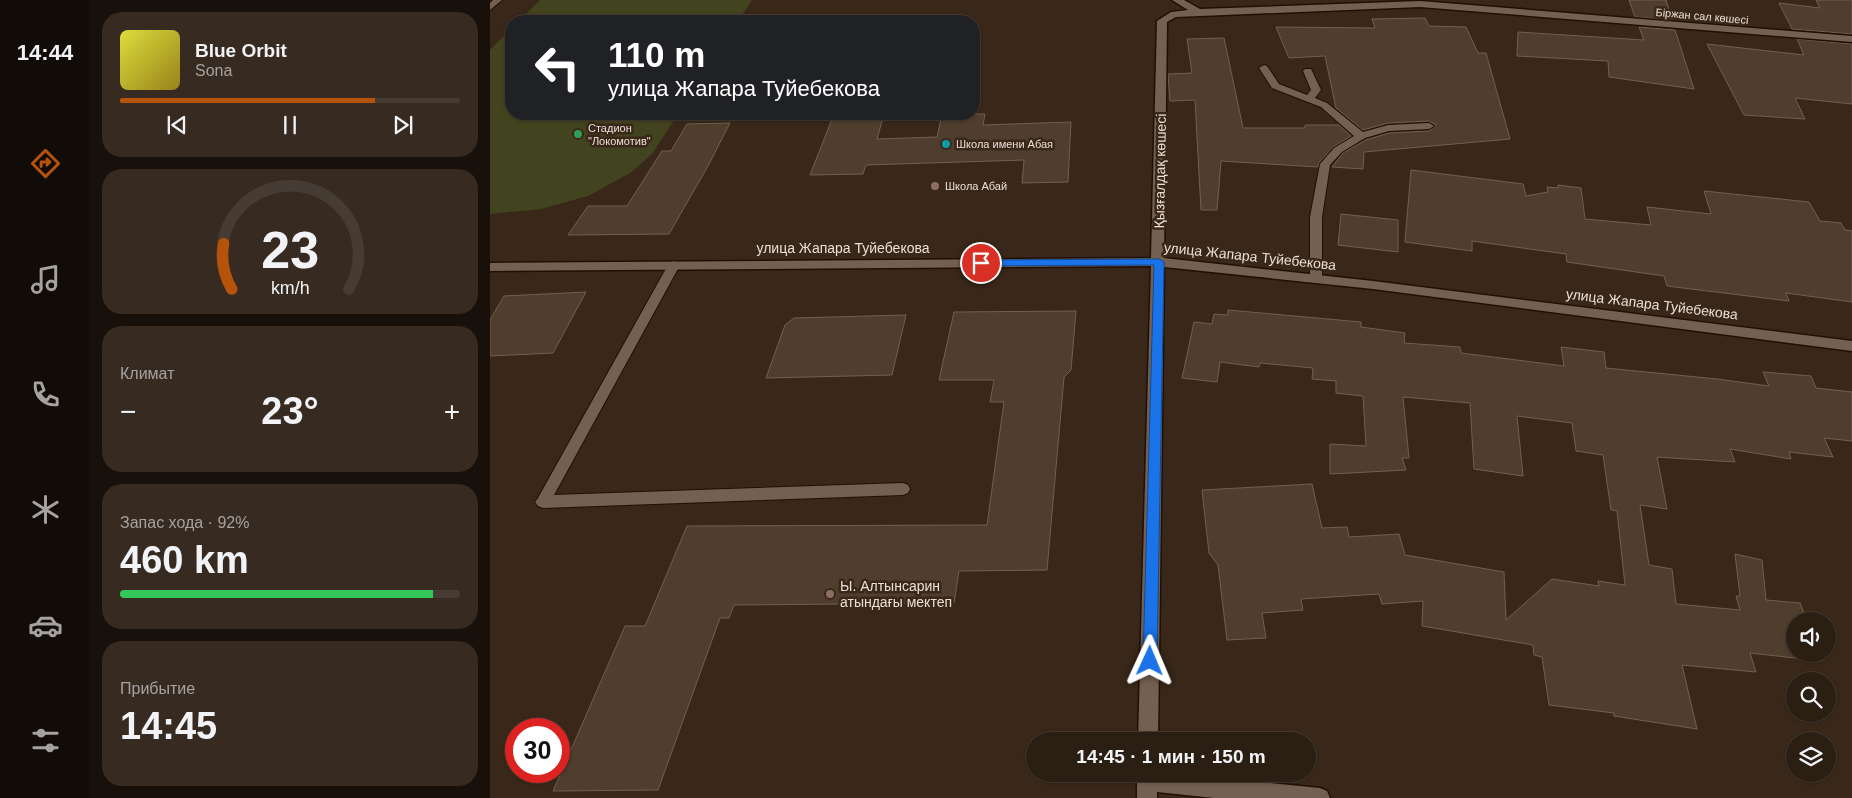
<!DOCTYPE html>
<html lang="ru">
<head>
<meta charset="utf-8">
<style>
  body { margin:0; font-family:Helvetica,sans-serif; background:#372b21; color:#f1f3f6; height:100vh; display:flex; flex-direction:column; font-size:19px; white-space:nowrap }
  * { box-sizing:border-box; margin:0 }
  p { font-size:16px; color:#a6a2a0 }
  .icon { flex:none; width:28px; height:28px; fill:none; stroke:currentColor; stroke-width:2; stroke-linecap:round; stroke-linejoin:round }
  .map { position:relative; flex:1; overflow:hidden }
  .details { display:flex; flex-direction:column; gap:12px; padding:12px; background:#18100a; width:400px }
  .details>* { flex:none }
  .hud { position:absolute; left:15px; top:15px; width:475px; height:105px; border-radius:20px; box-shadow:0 1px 4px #0004,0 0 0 1px #473c33; background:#202124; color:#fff; overflow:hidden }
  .controls { position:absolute; left:1296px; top:612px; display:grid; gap:10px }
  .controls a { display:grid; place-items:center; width:50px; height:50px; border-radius:50%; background:#2b1e13; box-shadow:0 1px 4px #0004,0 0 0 1px #473c33; font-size:25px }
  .speed { position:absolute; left:15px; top:718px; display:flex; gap:10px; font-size:25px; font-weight:700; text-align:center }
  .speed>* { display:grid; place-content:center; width:65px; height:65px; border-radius:50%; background:#2b1e13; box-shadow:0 1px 4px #0004,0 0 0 1px #473c33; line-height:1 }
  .speed .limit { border:8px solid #d22; background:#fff; color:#111 }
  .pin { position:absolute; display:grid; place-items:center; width:42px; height:42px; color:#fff; margin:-21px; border:2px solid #fff; border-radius:50%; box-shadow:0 1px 5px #0007 }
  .me { position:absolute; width:55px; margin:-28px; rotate:1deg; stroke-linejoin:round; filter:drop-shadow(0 0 4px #0008) }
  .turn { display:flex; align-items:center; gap:18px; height:105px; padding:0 20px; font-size:22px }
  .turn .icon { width:65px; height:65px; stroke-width:2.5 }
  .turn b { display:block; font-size:35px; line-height:42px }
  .big { font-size:38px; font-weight:600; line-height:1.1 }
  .details .widget { flex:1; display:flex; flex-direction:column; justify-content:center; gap:8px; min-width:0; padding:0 18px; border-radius:20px; background:#372b21 }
  .details .dial { align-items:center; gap:0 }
  .dial svg { height:130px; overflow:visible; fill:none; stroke:#473c33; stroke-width:7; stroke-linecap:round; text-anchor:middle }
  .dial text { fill:#f1f3f6; stroke:none }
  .song { display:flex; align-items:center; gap:15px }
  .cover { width:60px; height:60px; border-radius:8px; background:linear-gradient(135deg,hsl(60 70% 55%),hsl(50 70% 35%)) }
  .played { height:5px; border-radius:2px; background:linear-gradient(90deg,#b45309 75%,#473c33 75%) }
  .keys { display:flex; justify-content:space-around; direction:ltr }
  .heat { display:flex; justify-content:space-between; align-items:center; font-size:28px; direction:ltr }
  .charge { height:8px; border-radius:4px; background:linear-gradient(90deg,#34c759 92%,#473c33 0) }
  .trip { position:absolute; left:536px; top:732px; width:290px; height:50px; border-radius:25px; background:#2b1e13; box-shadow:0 1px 4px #0004,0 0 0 1px #473c33; font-weight:600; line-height:50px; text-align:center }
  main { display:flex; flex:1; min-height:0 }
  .tab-bar { display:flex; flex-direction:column; width:90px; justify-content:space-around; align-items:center; background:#110c08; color:#a6a2a0 }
  .tab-bar .icon { width:35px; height:35px }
  .tab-bar .selected { color:#b45309 }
  .tab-bar b { font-size:22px; color:#f1f3f6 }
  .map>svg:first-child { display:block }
  .green { fill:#42441f }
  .building { fill:#4f3d2e; stroke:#735f4f }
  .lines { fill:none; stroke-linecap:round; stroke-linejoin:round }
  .lane-casing { stroke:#201004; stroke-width:2 }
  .street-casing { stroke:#201004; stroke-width:3 }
  .lane { fill:#746050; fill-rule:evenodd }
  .street { fill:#746050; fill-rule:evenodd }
  .route { fill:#1a73e8; stroke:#114b97 }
  .leisure-dot { fill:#2e9e5b; stroke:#392819; stroke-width:2 }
  .culture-dot { fill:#0f9aa8; stroke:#392819; stroke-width:2 }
  .education-dot { fill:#8d6e63; stroke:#392819; stroke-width:2 }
  .labels { text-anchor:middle; stroke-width:5; stroke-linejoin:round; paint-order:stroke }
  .far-street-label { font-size:11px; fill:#eaded5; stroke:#392819 }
  .far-poi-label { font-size:11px; fill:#eaded5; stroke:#392819; text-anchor:start }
  .street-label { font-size:14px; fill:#eaded5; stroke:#392819 }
  .poi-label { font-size:14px; fill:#eaded5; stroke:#392819; text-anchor:start }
</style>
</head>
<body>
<main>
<nav class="tab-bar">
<b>14:44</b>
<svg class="icon selected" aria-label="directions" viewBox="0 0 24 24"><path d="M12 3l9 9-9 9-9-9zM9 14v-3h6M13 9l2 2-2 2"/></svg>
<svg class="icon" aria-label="music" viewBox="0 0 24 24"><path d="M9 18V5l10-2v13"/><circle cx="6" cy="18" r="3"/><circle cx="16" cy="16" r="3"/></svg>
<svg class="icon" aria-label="phone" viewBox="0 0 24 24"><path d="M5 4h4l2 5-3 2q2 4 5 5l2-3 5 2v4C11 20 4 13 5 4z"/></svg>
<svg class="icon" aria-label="climate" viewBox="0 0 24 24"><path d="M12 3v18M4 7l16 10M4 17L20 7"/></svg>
<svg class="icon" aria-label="car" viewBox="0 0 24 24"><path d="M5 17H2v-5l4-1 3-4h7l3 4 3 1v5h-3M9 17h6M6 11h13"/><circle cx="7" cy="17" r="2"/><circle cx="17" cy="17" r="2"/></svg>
<svg class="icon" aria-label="filters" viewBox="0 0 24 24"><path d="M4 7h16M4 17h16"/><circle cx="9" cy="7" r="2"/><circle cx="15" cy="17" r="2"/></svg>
</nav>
<section class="details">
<div class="widget">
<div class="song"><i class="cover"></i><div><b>Blue Orbit</b><p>Sona</p></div></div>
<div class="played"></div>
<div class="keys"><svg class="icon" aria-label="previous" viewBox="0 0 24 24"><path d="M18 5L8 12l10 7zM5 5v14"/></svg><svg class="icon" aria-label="pause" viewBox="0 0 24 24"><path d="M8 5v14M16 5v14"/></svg><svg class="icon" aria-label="next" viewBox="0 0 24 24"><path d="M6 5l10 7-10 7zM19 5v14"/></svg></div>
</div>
<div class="widget dial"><svg viewBox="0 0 100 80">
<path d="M14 69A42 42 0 1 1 86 69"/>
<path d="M14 69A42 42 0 0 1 9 41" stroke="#b45309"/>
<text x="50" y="56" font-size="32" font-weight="700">23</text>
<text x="50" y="72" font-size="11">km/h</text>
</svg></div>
<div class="widget"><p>Климат</p>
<div class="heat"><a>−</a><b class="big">23°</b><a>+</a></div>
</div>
<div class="widget"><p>Запас хода · 92%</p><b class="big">460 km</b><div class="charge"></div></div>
<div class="widget"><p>Прибытие</p><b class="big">14:45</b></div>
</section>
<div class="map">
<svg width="1362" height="798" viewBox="0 0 1362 798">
  <rect width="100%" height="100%" fill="#392819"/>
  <g class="green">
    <polygon points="50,0 262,0 248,21 29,21"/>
    <polygon points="21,29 21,114 188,114 162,154 140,173 98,196 51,209 0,214 0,50"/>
  </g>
  <g class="building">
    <polygon points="1139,0 1176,0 1182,20 1145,17"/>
    <polygon points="1326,0 1362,0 1362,34 1302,29 1289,3 1330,8"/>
    <polygon points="935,18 939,26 976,27 988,53 996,53 1020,139 874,152 873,169 842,167 853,153 876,140 899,133 939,131 946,125 939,121 898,123 873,130 846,108 835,56 799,58 786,27 885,28 882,19"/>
    <polygon points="1149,27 1185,30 1204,89 1119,77 1118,61 1027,56 1028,32 1154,40"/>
    <polygon points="734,38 753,128 815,128 815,125 849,125 861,136 843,147 829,163 828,167 731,161 727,210 711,210 705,100 680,101 678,74 702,73 697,39"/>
    <polygon points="1307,39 1362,44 1362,104 1305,98 1315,119 1254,115 1217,44 1314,55"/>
    <polygon points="344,114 394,114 387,139 447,137 452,114 495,114 493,125 581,122 578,182 532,183 534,160 376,165 373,174 320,175"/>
    <polygon points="240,123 218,166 179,234 78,235 98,206 137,206 172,151 181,151 197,124"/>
    <polygon points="921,170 1033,184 1036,196 1058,192 1057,187 1068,188 1068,185 1091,188 1095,219 1161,225 1157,207 1221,214 1214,191 1319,202 1330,221 1351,223 1355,230 1362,231 1362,302 1296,293 1299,301 1177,286 1174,276 1077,262 1076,254 982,241 982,251 915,242"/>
    <polygon points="851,214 908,220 908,252 848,245"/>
    <polygon points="96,292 63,353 0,356 0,320 14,296"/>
    <polygon points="738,310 871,322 871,327 915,333 914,343 970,347 971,353 1074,366 1071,347 1114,352 1116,368 1227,379 1279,386 1273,372 1321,376 1326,388 1362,392 1362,441 1334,438 1343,457 1299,452 1301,459 1240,449 1245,462 1167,457 1177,509 1150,505 1159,565 1182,569 1186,604 1250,610 1246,596 1250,596 1245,554 1272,560 1276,600 1310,603 1317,621 1305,621 1305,654 1329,654 1332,661 1260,653 1266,672 1192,665 1207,729 1124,716 1124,713 1059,705 1052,657 1044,655 1043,645 932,626 933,601 892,604 889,594 811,599 813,610 772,613 776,638 737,640 728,565 719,553 712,490 822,484 832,528 857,527 859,537 909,534 915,555 1014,572 1016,620 1062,579 1109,586 1108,581 1135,585 1127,511 1121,510 1113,455 1086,451 1082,423 1027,416 1033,476 984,469 980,403 913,397 919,458 912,458 916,470 840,474 840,444 876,446 873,396 846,393 846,381 822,379 823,368 770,363 769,367 730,362 727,382 692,378 704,322 722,324 724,314 738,315"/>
    <polygon points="586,311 581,370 574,377 557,570 469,571 464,603 244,605 239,618 230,618 168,790 63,791 135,626 155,626 197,526 497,525 514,402 500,402 504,380 449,380 464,312"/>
    <polygon points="416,315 402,375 276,378 295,325 304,318"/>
  </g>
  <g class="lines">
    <g class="lane-casing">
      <g id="lane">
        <polygon points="3,0 12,0 0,10 0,3"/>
        <polygon points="774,65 777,66 789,84 817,95 821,90 813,71 815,69 821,69 831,90 825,98 837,103 873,132 898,125 939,123 944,126 939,129 899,131 875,138 852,152 840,165 832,217 832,279 826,283 820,279 820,217 830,164 844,148 864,136 831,107 782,88 769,68"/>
        <polygon points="184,261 190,265 64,495 413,483 418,485 420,489 418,493 413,495 53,508 48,506 45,502 48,498 178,265"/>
      </g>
    </g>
    <g class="street-casing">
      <g id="street">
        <polygon points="682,0 694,0 710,9 930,1 1362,36 1362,42 930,7 686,17 677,22 674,258 883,281 1362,341 1362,351 883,289 674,267 668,741 648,741 661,266 0,271 0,263 661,258 667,21 681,12 698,10"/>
        <polygon points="647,774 689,774 830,788 837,791 840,798 724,798 667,792 667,798 647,798"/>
      </g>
    </g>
    <use href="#lane" class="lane"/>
    <use href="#street" class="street"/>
  </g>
  <polygon class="route" points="669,259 674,262 667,661 665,666 660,668 655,666 653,661 664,265 491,266 486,263 491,260"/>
  <circle class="leisure-dot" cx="88" cy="134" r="5"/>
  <circle class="culture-dot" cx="456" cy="144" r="5"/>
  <g class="education-dot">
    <circle cx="445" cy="186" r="5"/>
    <circle cx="340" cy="594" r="5"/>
  </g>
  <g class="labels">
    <g class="far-street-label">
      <text transform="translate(1212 16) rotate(5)" y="4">Біржан сал көшесі</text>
    </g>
    <g class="far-poi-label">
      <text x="98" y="132">Стадион<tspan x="98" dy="13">"Локомотив"</tspan></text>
      <text x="466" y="148">Школа имени Абая</text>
      <text x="455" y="190">Школа Абай</text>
    </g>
    <g class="street-label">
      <text transform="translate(670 171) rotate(-89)" y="5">Қызғалдақ көшесі</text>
      <text x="353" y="253">улица Жапара Туйебекова</text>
      <text transform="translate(760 256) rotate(6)" y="5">улица Жапара Туйебекова</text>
      <text transform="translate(1162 304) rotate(7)" y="5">улица Жапара Туйебекова</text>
    </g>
    <g class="poi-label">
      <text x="350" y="591">Ы. Алтынсарин<tspan x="350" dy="16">атындағы мектеп</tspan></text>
    </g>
  </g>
</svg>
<div class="controls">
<a><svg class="icon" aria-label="sound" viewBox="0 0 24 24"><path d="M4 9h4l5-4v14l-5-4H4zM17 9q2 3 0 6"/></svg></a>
<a><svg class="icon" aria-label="search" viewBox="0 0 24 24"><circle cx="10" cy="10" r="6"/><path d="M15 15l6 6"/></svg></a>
<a><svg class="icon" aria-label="layers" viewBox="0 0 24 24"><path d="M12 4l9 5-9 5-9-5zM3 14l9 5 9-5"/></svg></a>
</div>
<div class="speed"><div class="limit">30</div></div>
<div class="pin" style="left:491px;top:263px;background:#d93025"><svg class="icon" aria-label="arrive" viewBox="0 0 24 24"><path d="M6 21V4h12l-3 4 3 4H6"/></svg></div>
<svg class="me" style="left:660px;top:661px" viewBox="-20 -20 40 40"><path d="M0-17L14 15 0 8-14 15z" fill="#1a73e8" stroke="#fff" stroke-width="4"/></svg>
<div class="trip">14:45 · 1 мин · 150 m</div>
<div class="hud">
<div class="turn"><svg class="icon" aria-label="left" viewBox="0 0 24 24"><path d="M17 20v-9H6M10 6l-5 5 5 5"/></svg><div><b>110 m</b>улица Жапара Туйебекова</div></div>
</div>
</div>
</main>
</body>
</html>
